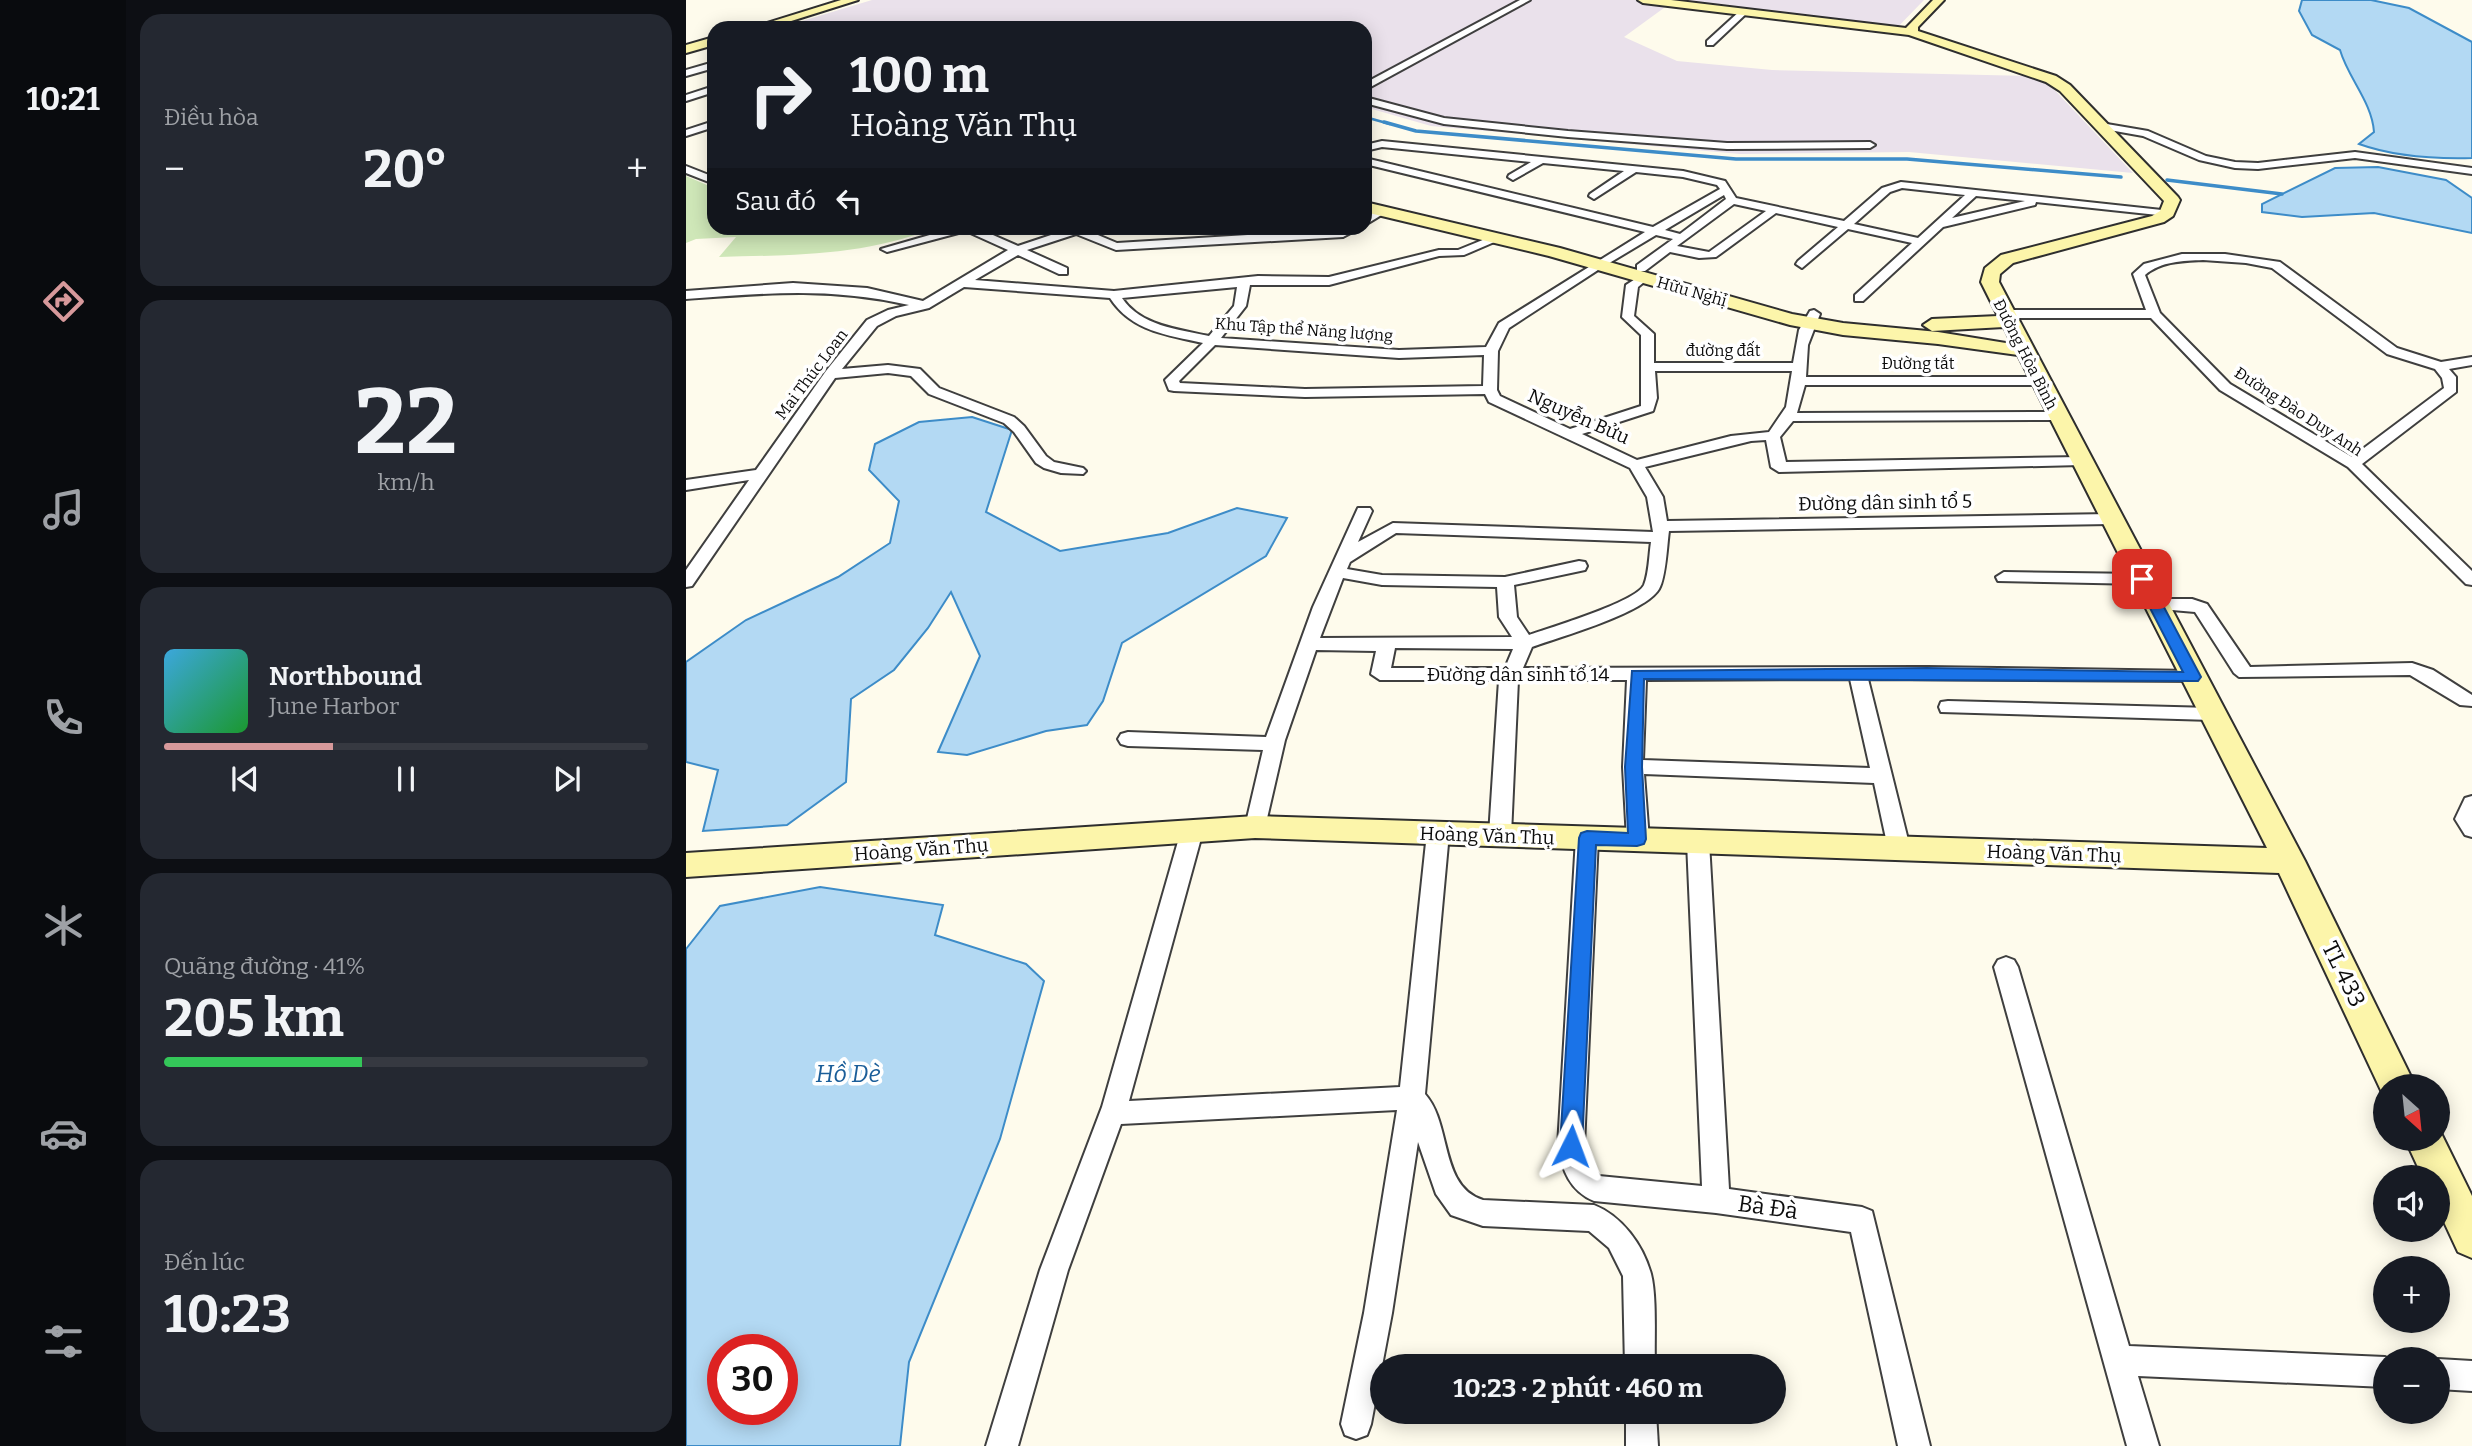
<!DOCTYPE html>
<html lang="vi">
<head>
<meta charset="utf-8">
<style>
  body { margin:0; font-family:Bitter,serif; background:#242831; color:#f1f3f6; height:100vh; display:flex; flex-direction:column; font-size:26px; white-space:nowrap }
  * { box-sizing:border-box; margin:0 }
  p { font-size:23px; color:#9ea1a6 }
  .icon { flex:none; width:38px; height:38px; fill:none; stroke:currentColor; stroke-width:2; stroke-linecap:round; stroke-linejoin:round }
  .map { position:relative; flex:1; overflow:hidden }
  .drawer { display:flex; flex-direction:column; gap:14px; padding:14px; background:#0d0f14; width:560px }
  .drawer>* { flex:none }
  .guide { position:absolute; left:21px; top:21px; width:665px; height:214px; border-radius:21px; box-shadow:0 4px 18px #0003; background:#171b24; color:#f1f3f6; overflow:hidden }
  .needle { width:46px; rotate:153deg }
  .controls { position:absolute; left:1687px; top:1074px; display:grid; gap:14px }
  .controls a { display:grid; place-items:center; width:77px; height:77px; border-radius:50%; background:#171b24; box-shadow:0 4px 18px #0003; font-size:35px }
  .speed { position:absolute; left:21px; top:1334px; display:flex; gap:14px; font-size:35px; font-weight:700; text-align:center }
  .speed>* { display:grid; place-content:center; width:91px; height:91px; border-radius:50%; background:#171b24; box-shadow:0 4px 18px #0003; line-height:1 }
  .speed .limit { border:10px solid #d22; background:#fff; color:#111 }
  .pin { position:absolute; display:grid; place-items:center; width:60px; height:60px; color:#fff; margin:-30px; border-radius:14px; box-shadow:0 4px 10px #0006 }
  .me { position:absolute; width:77px; margin:-38px; rotate:3deg; stroke-linejoin:round; filter:drop-shadow(0 0 5px #0008) }
  .turn { display:flex; align-items:center; gap:24px; height:147px; padding:0 28px; font-size:32px }
  .turn .icon { width:91px; height:91px; stroke-width:2.5 }
  .turn b { display:block; font-size:49px; line-height:60px }
  .then { display:flex; align-items:center; height:66px; padding:0 28px; background:#0003; gap:14px; font-size:26px }
  .big { font-size:52px; font-weight:700; line-height:1.1 }
  .drawer .tile { flex:1; display:flex; flex-direction:column; justify-content:center; gap:10px; min-width:0; padding:0 24px; border-radius:21px; background:#242831 }
  .drawer .dial { align-items:center; gap:0 }
  .dial b { font-size:91px; line-height:1 }
  .song { display:flex; align-items:center; gap:21px }
  .cover { width:84px; height:84px; border-radius:10px; background:linear-gradient(135deg,hsl(200 70% 55%),hsl(130 70% 35%)) }
  .played { height:7px; border-radius:4px; background:linear-gradient(90deg,#d7999b 35%,#363941 35%) }
  .keys { display:flex; justify-content:space-around; direction:ltr }
  .heat { display:flex; justify-content:space-between; align-items:center; font-size:38px; direction:ltr }
  .charge { height:10px; border-radius:5px; background:linear-gradient(90deg,#34c759 41%,#363941 0) }
  .trip { position:absolute; left:684px; top:1354px; width:416px; height:70px; border-radius:35px; background:#171b24; box-shadow:0 4px 18px #0003; font-weight:700; line-height:70px; text-align:center }
  main { display:flex; flex:1; min-height:0 }
  .tab-bar { display:flex; flex-direction:column; width:126px; justify-content:space-around; align-items:center; background:#090b0e; color:#9ea1a6 }
  .tab-bar .icon { width:49px; height:49px }
  .tab-bar .current { color:#d7999b }
  .tab-bar b { font-size:32px; color:#f1f3f6 }
  .map>svg:first-child { display:block }
  .industrial { fill:#eae1eb }
  .green { fill:#cfe7b8 }
  .water { fill:#b3d9f3; stroke:#3d8cc8; stroke-width:2; fill-rule:evenodd }
  .lines { fill:none; stroke-linecap:round; stroke-linejoin:round }
  .stream-far1 { stroke:#3d8cc8; stroke-width:2.5 }
  .stream { stroke:#3d8cc8; stroke-width:3.5 }
  .street-casing { stroke:#3f3f3f; stroke-width:4 }
  .secondary-casing { stroke:#2e2e2e; stroke-width:4 }
  .street { fill:#fff; fill-rule:evenodd }
  .secondary { fill:#fcf5aa; fill-rule:evenodd }
  .route { fill:#1a73e8; stroke:#114b97; stroke-width:2 }
  .labels { text-anchor:middle; stroke-width:7; stroke-linejoin:round; paint-order:stroke }
  .far-street-label { font-size:16px; fill:#0c0c0c; stroke:#fff }
  .street-label { font-size:19px; fill:#0c0c0c; stroke:#fff }
  .near-street-label { font-size:23px; fill:#0c0c0c; stroke:#fff }
  .near-water-label { font-size:24px; font-style:italic; fill:#1b5e99; stroke:#fff }
</style>
</head>
<body>
<main>
<nav class="tab-bar">
<b>10:21</b>
<svg class="icon current" aria-label="directions" viewBox="0 0 24 24"><path d="M12 3l9 9-9 9-9-9zM9 14v-3h6M13 9l2 2-2 2"/></svg>
<svg class="icon" aria-label="music" viewBox="0 0 24 24"><path d="M9 18V5l10-2v13"/><circle cx="6" cy="18" r="3"/><circle cx="16" cy="16" r="3"/></svg>
<svg class="icon" aria-label="phone" viewBox="0 0 24 24"><path d="M5 4h4l2 5-3 2q2 4 5 5l2-3 5 2v4C11 20 4 13 5 4z"/></svg>
<svg class="icon" aria-label="climate" viewBox="0 0 24 24"><path d="M12 3v18M4 7l16 10M4 17L20 7"/></svg>
<svg class="icon" aria-label="car" viewBox="0 0 24 24"><path d="M5 17H2v-5l4-1 3-4h7l3 4 3 1v5h-3M9 17h6M6 11h13"/><circle cx="7" cy="17" r="2"/><circle cx="17" cy="17" r="2"/></svg>
<svg class="icon" aria-label="filters" viewBox="0 0 24 24"><path d="M4 7h16M4 17h16"/><circle cx="9" cy="7" r="2"/><circle cx="15" cy="17" r="2"/></svg>
</nav>
<section class="drawer">
<div class="tile"><p>Điều hòa</p>
<div class="heat"><a>−</a><b class="big">20°</b><a>+</a></div>
</div>
<div class="tile dial"><b>22</b><p>km/h</p></div>
<div class="tile">
<div class="song"><i class="cover"></i><div><b>Northbound</b><p>June Harbor</p></div></div>
<div class="played"></div>
<div class="keys"><svg class="icon" aria-label="previous" viewBox="0 0 24 24"><path d="M18 5L8 12l10 7zM5 5v14"/></svg><svg class="icon" aria-label="pause" viewBox="0 0 24 24"><path d="M8 5v14M16 5v14"/></svg><svg class="icon" aria-label="next" viewBox="0 0 24 24"><path d="M6 5l10 7-10 7zM19 5v14"/></svg></div>
</div>
<div class="tile"><p>Quãng đường · 41%</p><b class="big">205 km</b><div class="charge"></div></div>
<div class="tile"><p>Đến lúc</p><b class="big">10:23</b></div>
</section>
<div class="map">
<svg width="1786" height="1446" viewBox="0 0 1786 1446">
  <rect width="100%" height="100%" fill="#fefbec"/>
  <polygon class="industrial" points="186,0 1238,0 1205,34 982,5 938,37 991,61 1086,70 1344,76 1362,83 1447,173 1223,152 1054,154 745,126 679,107 679,28 93,28"/>
  <path class="green" d="M0 176 28 188V228H248C179 256 106 255 33 257L50 237 10 239 0 243Z"/>
  <g class="water">
    <path d="M1616 0H1685L1723 8 1786 42V158C1748 159 1709 157 1673 144L1688 132C1686 102 1662 78 1654 50L1626 35 1613 11Z"/>
    <polygon points="1692,167 1760,180 1786,198 1786,233 1688,213 1616,217 1576,212 1576,204 1649,168"/>
    <polygon points="286,417 326,430 300,512 374,551 482,533 551,508 601,518 580,556 436,643 417,701 401,725 360,731 281,755 252,752 294,656 265,592 242,628 208,670 165,699 160,782 101,825 17,831 32,770 0,762 0,662 60,620 152,577 204,543 213,501 183,470 189,444 233,422"/>
    <path d="M134 887 257 905 249 935 340 964 358 981 314 1139 223 1362 214 1446H0V949L34 906ZM96 1349V1409H37V1349Z"/>
  </g>
  <g class="lines">
    <g class="stream-far1">
      <polyline points="46,25 61,28"/>
      <polyline points="679,117 704,124"/>
    </g>
    <g class="stream">
      <polyline points="698,122 730,131 1050,159 1221,159 1435,177"/>
      <polyline points="1481,180 1596,194"/>
    </g>
    <g class="street-casing">
      <g id="street">
        <polygon points="834,0 844,0 679,90 679,83"/>
        <polygon points="1055,10 1062,12 1027,45 1021,45 1021,41"/>
        <polygon points="28,62 28,68 0,76 0,70"/>
        <polygon points="28,86 28,92 0,101 0,95"/>
        <polygon points="679,97 758,118 882,131 1041,143 1184,142 1189,145 1184,148 1041,149 882,137 758,124 679,103"/>
        <polygon points="28,121 28,127 0,136 0,130"/>
        <polygon points="1415,123 1462,131 1520,156 1549,162 1572,163 1669,152 1786,168 1786,174 1669,158 1572,169 1549,168 1513,160 1457,136 1412,128 1412,124"/>
        <path d="M696 141 997 171 1039 181 1050 198 1158 221 1196 188 1215 182 1485 211V215L1481 216 1350 202 1349 205 1257 227 1177 301H1169V295L1226 243 1162 229 1116 268 1110 264 1112 261 1152 227 1090 213 1030 257 1013 258 984 252 959 271H951V265L987 239 970 235 915 268 823 328 812 351 811 390 814 396 884 429 955 406V335L936 317 940 285 957 274 963 278 952 287 948 316 968 334V363H1107L1113 330 1124 311 1128 310 1134 314 1122 345 1120 377H1353L1360 381 1353 385H1119L1111 413 1371 412 1378 416 1371 420 1107 421 1094 437 1100 462 1395 457 1402 461 1395 465 1093 472 1085 467 1080 440 1065 441 959 467 977 497 981 521 1425 514 1433 519 1425 524 983 531C981 545 980 577 973 589 959 613 874 637 846 647L837 668 1241 667 1507 671 1514 673 1516 677 1514 681 1182 679 1224 848 1221 854 1213 856 1205 854 1202 848 1188 783 958 774 963 840 959 846 952 848 945 846 941 840 937 767 941 680H832L825 835 821 841 814 843 807 841 803 835 813 680H694L685 674 690 651 630 650 599 740 579 827 576 832 569 835 562 832 559 827 577 750 442 746 435 744 432 739 435 734 442 732 580 737 627 607 672 508H684L686 511 672 542 707 523 967 532 961 497 944 468 803 402 799 394 619 397 488 391 483 390 479 380 517 343C481 335 445 331 424 298L278 287 243 308 210 316 191 326 156 369 202 365 234 369 253 388 328 417 338 426 360 456 368 462 397 468 400 471 397 474 375 473 358 468 350 463 328 432 318 423 243 394 225 376 202 373 149 378 6 586 0 587V570L63 480 0 490V480L70 470 140 371 181 320 202 310 223 305C143 287 81 293 0 299V291L107 283 181 288 237 301 322 250 280 231 201 252 195 249 268 228H291L332 246 386 228H401L400 230 431 243 674 228 657 237 430 250 390 234 341 250 381 268V274H373L332 255 289 280 428 291 572 276 643 277 753 250H772L809 235 815 238 813 240 778 255 753 256 643 285H564L560 306 535 338 713 350 800 347 813 323 959 232 679 164V158L967 227 1034 189 1031 185 997 177 950 172 908 199 903 196 904 194 938 171 857 163 827 180 822 177 823 175 845 162 696 147 679 151V145ZM1216 188 1279 195 1232 238 1168 224 1204 192ZM1038 195 1040 199 994 234 979 230ZM1290 196 1339 201 1266 218ZM1048 204 1080 211 1023 252 991 246ZM551 287 548 306 523 336C491 329 455 326 436 298ZM529 345 713 358 798 355 797 386 619 389 494 383 493 381ZM969 371H1106L1100 407 1083 432 1045 436 951 460 896 434 967 411 971 398ZM710 533 965 542C963 555 963 573 958 585 950 602 863 628 843 635L831 617 828 585 899 570 901 566 899 562 893 561 819 577 696 575 661 569 664 562ZM657 578 696 585 811 587 813 617 826 637 634 638ZM709 648 827 649 819 668H705ZM1164 679 1184 768 957 760 960 680Z"/>
        <polygon points="0,166 28,177 28,184 0,173"/>
        <polygon points="693,209 702,211 679,225 679,217"/>
        <path d="M1496 254H1539L1594 262 1711 348 1755 362 1786 357V365L1763 369 1770 377V392L1676 464 1786 571V585L1780 584 1662 467 1534 390 1465 318H1320L1314 314 1320 310H1460L1447 274 1458 264ZM1517 260 1560 263 1586 268 1701 354 1749 369 1756 378 1758 388 1666 457 1544 384 1474 313 1459 275C1475 261 1497 261 1517 260Z"/>
        <polygon points="1318,572 1456,574 1464,579 1456,584 1312,581 1310,577"/>
        <polygon points="1469,599 1506,599 1521,604 1564,667 1726,663 1747,670 1786,695 1786,706 1774,705 1724,675 1553,677 1548,673 1509,612 1463,608 1460,604"/>
        <polygon points="1262,701 1526,708 1533,709 1536,714 1533,719 1526,720 1255,712 1253,707 1255,702"/>
        <polygon points="1786,796 1786,837 1779,835 1769,819 1779,798"/>
        <path d="M506 823 513 825 517 831 443 1101 714 1087 741 833 745 827 752 825 759 827 763 833 739 1094C766 1124 753 1186 797 1200L908 1205C936 1216 957 1245 965 1274 971 1298 968 1341 969 1367H939L937 1276 923 1248 903 1231 797 1226 765 1215 750 1194 732 1142 706 1313 685 1424 681 1435 670 1439 659 1435 655 1424 678 1313 711 1110 435 1124 382 1270 332 1446H300L354 1270 416 1107 495 831 499 825Z"/>
        <path d="M901 830 908 832 912 838 898 1146 902 1163 913 1176 1016 1186 1001 842 1005 836 1012 834 1019 836 1023 842 1043 1189 1176 1207 1186 1211 1244 1446H1212L1165 1232 1030 1213 908 1201C884 1191 876 1170 872 1146L890 838 894 832Z"/>
        <polygon points="1320,957 1328,960 1332,967 1443,1346 1699,1357 1705,1360 1699,1360 1699,1387 1452,1376 1473,1446 1441,1446 1308,967 1312,960"/>
        <polygon points="1752,1359 1786,1361 1786,1391 1752,1389"/>
        <polygon points="940,1412 970,1412 972,1446 940,1446"/>
      </g>
    </g>
    <g class="secondary-casing">
      <g id="secondary">
        <polygon points="155,0 172,0 83,28 65,28"/>
        <polygon points="952,0 985,0 1220,28 1247,0 1258,0 1232,27 1232,31 1370,76 1384,85 1492,197 1494,200 1487,216 1478,222 1327,263 1314,274 1313,282 1619,861 1730,1087 1699,1087 1699,1099 1593,873 569,838 0,877 0,853 569,816 1581,848 1332,355 1252,344 1157,335 1104,325 863,256 679,212 679,202 874,248 1106,314 1157,323 1252,332 1326,344 1318,327 1246,331 1237,325 1246,319 1312,316 1295,282 1299,268 1315,255 1466,216 1474,211 1478,201 1374,91 1360,82 1223,35 957,3"/>
        <polygon points="28,37 28,45 0,53 0,45"/>
        <polygon points="1752,1127 1786,1196 1786,1258 1772,1252 1752,1209 1752,1178 1737,1178 1719,1139 1752,1139"/>
      </g>
    </g>
    <use href="#street" class="street"/>
    <use href="#secondary" class="secondary"/>
  </g>
  <polygon class="route" points="1456,575 1463,579 1515,677 1512,681 958,679 956,767 960,839 958,844 951,846 910,845 896,1146 893,1154 885,1156 877,1154 874,1146 893,838 895,833 901,831 942,833 939,767 946,671 1241,668 1497,672 1449,579"/>
  <g class="labels">
    <g class="far-street-label">
      <text transform="translate(1006 291) rotate(16)" y="6">Hữu Nghị</text>
      <text transform="translate(618 329) rotate(4)" y="6">Khu Tập thể Năng lượng</text>
      <text x="1037" y="356">đường đất</text>
      <text transform="translate(1340 354) rotate(63)" y="6">Đường Hòa Bình</text>
      <text x="1232" y="369">Đường tắt</text>
      <text transform="translate(125 374) rotate(-53)" y="6">Mai Thúc Loan</text>
      <text transform="translate(1613 411) rotate(33)" y="6">Đường Đào Duy Anh</text>
    </g>
    <g class="street-label">
      <text transform="translate(893 416) rotate(24)" y="7">Nguyễn Bửu</text>
      <text transform="translate(1199 502) rotate(-1)" y="7">Đường dân sinh tổ 5</text>
      <text x="832" y="681">Đường dân sinh tổ 14</text>
      <text transform="translate(801 835) rotate(2)" y="7">Hoàng Văn Thụ</text>
      <text transform="translate(235 849) rotate(-4)" y="7">Hoàng Văn Thụ</text>
      <text transform="translate(1368 853) rotate(2)" y="7">Hoàng Văn Thụ</text>
    </g>
    <g class="near-street-label">
      <text transform="translate(1658 974) rotate(64)" y="8">TL 433</text>
      <text transform="translate(1082 1207) rotate(8)" y="8">Bà Đà</text>
    </g>
    <g class="near-water-label">
      <text x="162" y="1082">Hồ Dè</text>
    </g>
  </g>
</svg>
<div class="controls">
<a><svg class="needle" viewBox="-14 -14 28 28"><path d="M0-13l5 13h-10z" fill="#e53935"/><path d="M0 13l5-13h-10z" fill="#9ea1a6"/></svg></a>
<a><svg class="icon" aria-label="sound" viewBox="0 0 24 24"><path d="M4 9h4l5-4v14l-5-4H4zM17 9q2 3 0 6"/></svg></a>
<a>+</a>
<a>−</a>
</div>
<div class="speed"><div class="limit">30</div></div>
<div class="pin" style="left:1456px;top:579px;background:#d93025"><svg class="icon" aria-label="arrive" viewBox="0 0 24 24"><path d="M6 21V4h12l-3 4 3 4H6"/></svg></div>
<svg class="me" style="left:885px;top:1146px" viewBox="-20 -20 40 40"><path d="M0-17L14 15 0 8-14 15z" fill="#1a73e8" stroke="#fff" stroke-width="4"/></svg>
<div class="trip">10:23 · 2 phút · 460 m</div>
<div class="guide">
<div class="turn"><svg class="icon" aria-label="right" viewBox="0 0 24 24"><path d="M7 20v-9h11M14 6l5 5-5 5"/></svg><div><b>100 m</b>Hoàng Văn Thụ</div></div>
<div class="then">Sau đó<svg class="icon" aria-label="left" viewBox="0 0 24 24"><path d="M17 20v-9H6M10 6l-5 5 5 5"/></svg></div>
</div>
</div>
</main>
</body>
</html>
